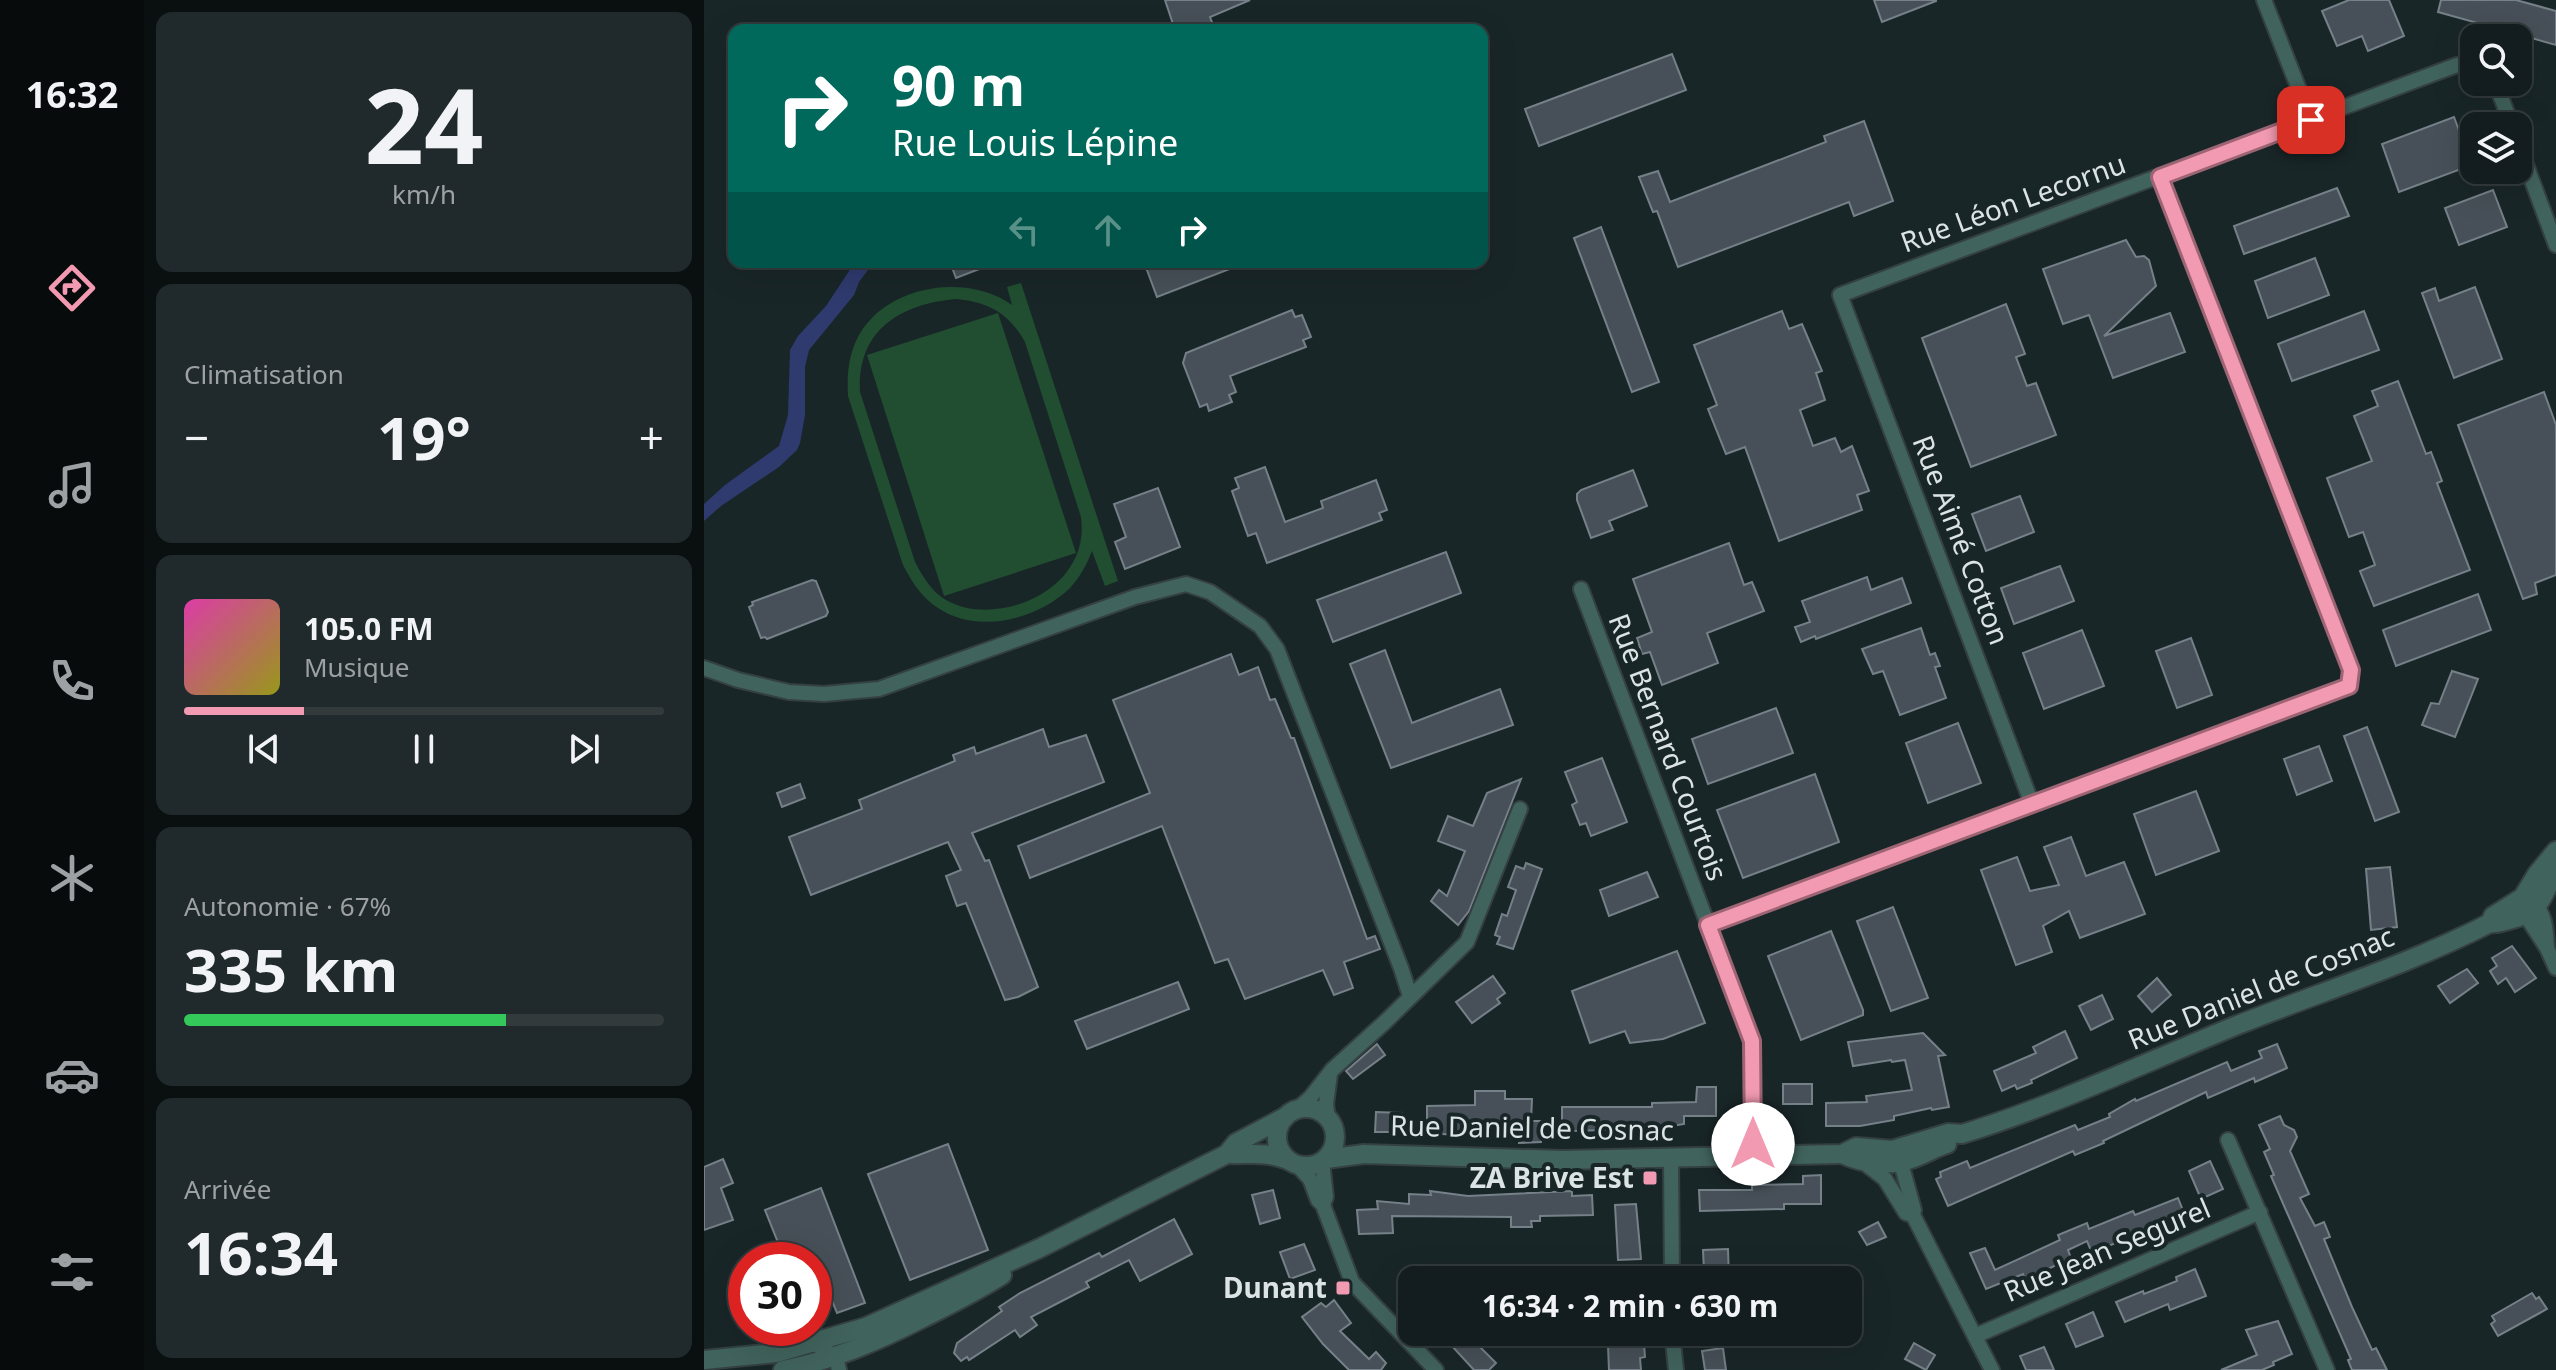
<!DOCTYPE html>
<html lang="fr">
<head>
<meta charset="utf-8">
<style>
  body { margin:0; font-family:"Noto Sans",sans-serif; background:#20292b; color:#f1f3f6; height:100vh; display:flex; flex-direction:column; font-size:30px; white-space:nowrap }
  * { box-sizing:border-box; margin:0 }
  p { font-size:26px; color:#9da1a4 }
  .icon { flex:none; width:44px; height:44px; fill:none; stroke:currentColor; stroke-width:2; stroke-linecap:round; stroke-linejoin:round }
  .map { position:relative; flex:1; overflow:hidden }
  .details { display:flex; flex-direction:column; gap:12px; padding:12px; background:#0a0f10; width:560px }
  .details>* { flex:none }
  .guide { position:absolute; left:24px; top:24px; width:760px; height:244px; border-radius:16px; box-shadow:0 8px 32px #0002,0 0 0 2px #323a3c; background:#00695c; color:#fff; overflow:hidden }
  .fabs { position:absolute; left:1756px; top:24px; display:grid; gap:16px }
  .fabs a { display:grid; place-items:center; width:72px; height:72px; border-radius:16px; background:#131c1e; box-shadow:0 8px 32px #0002,0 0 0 2px #323a3c; font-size:40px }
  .speed { position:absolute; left:24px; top:1242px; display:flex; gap:16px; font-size:40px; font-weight:700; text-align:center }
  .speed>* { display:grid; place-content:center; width:104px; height:104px; border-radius:50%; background:#131c1e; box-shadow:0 8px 32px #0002,0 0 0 2px #323a3c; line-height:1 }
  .speed .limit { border:12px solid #d22; background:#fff; color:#111 }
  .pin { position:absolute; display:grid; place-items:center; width:68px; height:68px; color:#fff; margin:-34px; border-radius:16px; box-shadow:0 4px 12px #0006 }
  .me { position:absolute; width:88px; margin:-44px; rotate:0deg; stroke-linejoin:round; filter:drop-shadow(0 0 6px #0008) }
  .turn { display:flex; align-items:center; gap:28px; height:168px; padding:0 32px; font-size:36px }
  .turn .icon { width:104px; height:104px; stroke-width:2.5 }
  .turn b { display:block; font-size:56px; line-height:68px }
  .lanes { display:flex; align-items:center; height:76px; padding:0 32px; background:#0003; justify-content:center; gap:40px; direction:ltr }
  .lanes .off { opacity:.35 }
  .big { font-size:60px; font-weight:700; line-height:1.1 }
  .details .card { flex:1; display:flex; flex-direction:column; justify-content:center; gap:12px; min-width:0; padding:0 28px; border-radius:16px; background:#20292b }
  .details .dial { align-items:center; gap:0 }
  .dial b { font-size:104px; line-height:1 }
  .song { display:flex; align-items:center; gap:24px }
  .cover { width:96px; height:96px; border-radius:12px; background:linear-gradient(135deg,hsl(320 70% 55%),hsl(60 70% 35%)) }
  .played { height:8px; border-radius:4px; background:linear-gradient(90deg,#f19ab1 25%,#323a3c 25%) }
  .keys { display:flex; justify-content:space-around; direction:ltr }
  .heat { display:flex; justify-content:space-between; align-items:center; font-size:44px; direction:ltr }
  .charge { height:12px; border-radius:6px; background:linear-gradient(90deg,#34c759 67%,#323a3c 0) }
  .trip { position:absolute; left:694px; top:1266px; width:464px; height:80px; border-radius:16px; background:#131c1e; box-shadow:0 8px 32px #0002,0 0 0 2px #323a3c; font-weight:700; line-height:80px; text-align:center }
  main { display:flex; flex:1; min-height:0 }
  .menu { display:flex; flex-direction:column; width:144px; justify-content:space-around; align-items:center; background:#080b0c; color:#9da1a4 }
  .menu .icon { width:56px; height:56px }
  .menu .on { color:#f19ab1 }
  .menu b { font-size:36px; color:#f1f3f6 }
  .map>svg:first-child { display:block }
  .green { fill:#214e30; fill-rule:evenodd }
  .water { fill:#2f3a6e }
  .building { fill:#475058; stroke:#758088; stroke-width:2 }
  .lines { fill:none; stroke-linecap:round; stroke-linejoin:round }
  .minor-casing { stroke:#344042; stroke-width:18 }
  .tertiary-casing { stroke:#344042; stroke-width:22 }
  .minor { stroke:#41635d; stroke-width:14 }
  .tertiary { stroke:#41635d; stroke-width:18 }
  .route-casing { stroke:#9d6473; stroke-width:20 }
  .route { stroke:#f19ab1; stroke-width:14 }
  .poi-dot { fill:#f19ab1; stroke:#192628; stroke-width:3 }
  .labels { text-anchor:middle; stroke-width:8; stroke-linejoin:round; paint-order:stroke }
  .street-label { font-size:28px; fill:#dbe3e5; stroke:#192628 }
  .poi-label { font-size:28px; font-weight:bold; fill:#dbe3e5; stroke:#192628; text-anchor:end }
</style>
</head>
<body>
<main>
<nav class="menu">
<b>16:32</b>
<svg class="icon on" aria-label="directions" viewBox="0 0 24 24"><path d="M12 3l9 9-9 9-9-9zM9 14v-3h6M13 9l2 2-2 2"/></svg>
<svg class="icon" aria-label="music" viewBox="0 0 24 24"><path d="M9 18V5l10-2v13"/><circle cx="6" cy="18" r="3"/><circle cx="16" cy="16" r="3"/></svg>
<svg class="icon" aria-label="phone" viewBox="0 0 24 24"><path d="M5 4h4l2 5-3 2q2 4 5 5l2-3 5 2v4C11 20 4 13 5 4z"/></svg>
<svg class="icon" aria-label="climate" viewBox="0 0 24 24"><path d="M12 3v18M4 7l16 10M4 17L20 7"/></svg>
<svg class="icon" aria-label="car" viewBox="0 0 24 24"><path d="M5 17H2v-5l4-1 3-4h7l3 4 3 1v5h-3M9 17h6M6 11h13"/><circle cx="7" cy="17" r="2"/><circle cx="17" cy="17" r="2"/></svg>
<svg class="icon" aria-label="filters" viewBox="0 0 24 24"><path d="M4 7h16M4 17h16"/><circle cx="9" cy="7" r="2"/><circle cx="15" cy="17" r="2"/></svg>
</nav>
<section class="details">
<div class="card dial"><b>24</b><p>km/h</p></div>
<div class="card"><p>Climatisation</p>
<div class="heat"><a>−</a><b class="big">19°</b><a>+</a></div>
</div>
<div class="card">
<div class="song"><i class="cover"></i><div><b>105.0 FM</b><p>Musique</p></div></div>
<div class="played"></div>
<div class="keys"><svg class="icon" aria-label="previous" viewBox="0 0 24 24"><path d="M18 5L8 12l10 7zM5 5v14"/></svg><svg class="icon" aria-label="pause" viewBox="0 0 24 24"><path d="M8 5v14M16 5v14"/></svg><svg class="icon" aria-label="next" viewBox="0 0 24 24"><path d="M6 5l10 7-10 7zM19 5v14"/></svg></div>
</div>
<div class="card"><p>Autonomie · 67%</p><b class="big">335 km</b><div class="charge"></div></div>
<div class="card"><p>Arrivée</p><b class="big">16:34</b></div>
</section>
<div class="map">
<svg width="1852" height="1370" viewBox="0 0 1852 1370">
  <rect width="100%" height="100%" fill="#192628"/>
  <g class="green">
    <path d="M317 283 414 581 401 586 388 551C383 564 376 577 366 588 334 619 274 635 234 608 217 597 208 582 199 565L144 396C143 376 144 359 152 341 178 285 262 272 308 305L303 287ZM252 299C284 302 305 313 321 342L377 517C379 534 377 549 368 564 346 603 282 623 242 600 227 591 219 577 211 562L156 392C153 331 195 304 252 299Z"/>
    <polygon points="294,313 372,553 240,596 163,355"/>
  </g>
  <polygon class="water" points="151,262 170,262 155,282 150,295 105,350 101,367 101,415 96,443 93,450 75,467 17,506 0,521 0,504 21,485 75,446 84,415 86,350 94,336 122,306"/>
  <g class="building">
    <polygon points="461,0 546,0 506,17 511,30 471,30"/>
    <polygon points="1170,0 1232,0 1232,1 1178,22"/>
    <polygon points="1645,0 1685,0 1700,36 1664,51 1658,36 1633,46 1618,11"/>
    <polygon points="1737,0 1812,0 1852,11 1852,45 1734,12"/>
    <polygon points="968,54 982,90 835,146 821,109"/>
    <polygon points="1750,117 1768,165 1695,192 1678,144"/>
    <polygon points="1160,121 1189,201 1150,216 1145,202 974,267 953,211 949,212 935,177 954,171 966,202 1122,142 1120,136"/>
    <polygon points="1633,188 1645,216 1540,254 1530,226"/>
    <polygon points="1789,190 1803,227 1755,245 1741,208"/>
    <polygon points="897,227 955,382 928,392 870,238"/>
    <polygon points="1422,240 1432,257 1440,256 1445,260 1452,286 1400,336 1466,313 1481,352 1409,378 1385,315 1359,324 1339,269"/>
    <polygon points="1611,258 1625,295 1564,318 1551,281"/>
    <polygon points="246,262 291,262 291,263 252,278"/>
    <polygon points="440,262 541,262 541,263 453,297"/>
    <polygon points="1771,287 1798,359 1750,378 1718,293 1731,288 1735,301"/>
    <polygon points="1302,304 1321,354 1312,357 1323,386 1332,383 1352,435 1267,467 1218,338"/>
    <polygon points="588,310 591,317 598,315 607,337 599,340 602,347 526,376 532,392 525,395 528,402 505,411 503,404 496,407 479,363 482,353"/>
    <polygon points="1078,311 1085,329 1098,324 1118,371 1112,373 1121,400 1096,410 1109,446 1131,438 1137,452 1148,446 1165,491 1153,495 1158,510 1075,541 1041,447 1022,454 1004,409 1013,405 990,345"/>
    <polygon points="1660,311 1675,350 1588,381 1574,344"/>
    <polygon points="1694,381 1722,454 1727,452 1738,481 1733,483 1766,570 1670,606 1656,571 1671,565 1659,532 1645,537 1623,478 1668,461 1650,416 1674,406 1668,391"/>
    <polygon points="1840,392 1852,425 1852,575 1831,583 1833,594 1819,599 1754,425"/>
    <polygon points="561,467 581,522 619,508 617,501 672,480 683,510 675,513 678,520 563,563 552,533 544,536 528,491 535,488 531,478"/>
    <polygon points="929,470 943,506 905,521 909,530 887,538 873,500 873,494 877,490"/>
    <polygon points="454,488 476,547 421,569 411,542 422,537 410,504"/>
    <polygon points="1316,496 1330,532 1282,551 1268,514"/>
    <polygon points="1025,543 1040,585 1048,582 1060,611 1003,633 1014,663 958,685 946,652 938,654 933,638 948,632 929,579"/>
    <polygon points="742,552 757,593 629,642 613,600"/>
    <polygon points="1356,566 1370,601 1310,624 1297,588"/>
    <polygon points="1163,577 1167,590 1198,578 1207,603 1112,639 1111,636 1097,642 1091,627 1106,622 1098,601"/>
    <polygon points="108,580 112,581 124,612 122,616 63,639 61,637 57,638 45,607 49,605 48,602"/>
    <polygon points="1774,594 1787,630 1692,666 1679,630"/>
    <polygon points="1217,628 1226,655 1231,653 1236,666 1231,667 1242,698 1196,715 1179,671 1169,674 1158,649"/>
    <polygon points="1378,630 1400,686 1340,709 1319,653"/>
    <polygon points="1487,638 1508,695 1473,708 1452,651"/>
    <polygon points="681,650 708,723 796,689 809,725 687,768 646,664"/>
    <polygon points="527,654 535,675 554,667 566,700 571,699 587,738 590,738 663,939 671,936 676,949 640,962 649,988 630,995 619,970 541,999 524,959 511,963 458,826 326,878 314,846 446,793 409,700"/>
    <polygon points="1748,671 1774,679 1751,737 1718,725 1727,703 1735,704"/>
    <polygon points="1072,708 1089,753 1004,784 988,739"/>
    <polygon points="1254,723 1277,783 1224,803 1202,743"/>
    <polygon points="1663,727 1695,812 1671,821 1640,736"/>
    <polygon points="339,729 345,747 382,735 400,782 268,833 281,861 285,860 334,987 314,997 301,1000 262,903 253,906 242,876 257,870 244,842 107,895 85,837 158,809 155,800 251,761 249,755 270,747 272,754"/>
    <polygon points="1615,746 1628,781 1593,795 1580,759"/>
    <polygon points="898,758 923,822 887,836 882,823 876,825 868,805 873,802 861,772"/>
    <polygon points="1111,774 1135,842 1039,878 1013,810"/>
    <polygon points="817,779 765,911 754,925 727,901 735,890 743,896 761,851 734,841 744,816 769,826 783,793"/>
    <polygon points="96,784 101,798 78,807 73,793"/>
    <polygon points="1492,791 1515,851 1452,875 1430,814"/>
    <polygon points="1367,837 1382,876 1420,862 1441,914 1376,938 1365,911 1339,926 1348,952 1312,965 1277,870 1313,857 1326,891 1355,885 1340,847"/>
    <polygon points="822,863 838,869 809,949 793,944 796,937 791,935 798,914 803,916 812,890 804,887 812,866 820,869"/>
    <polygon points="1686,867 1693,927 1667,930 1662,869"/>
    <polygon points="943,872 954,897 905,916 896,890"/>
    <polygon points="1189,907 1224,998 1187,1011 1153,921"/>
    <polygon points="1127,931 1159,1010 1159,1015 1097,1040 1064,956"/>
    <polygon points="1808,946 1832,978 1811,992 1802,978 1794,984 1786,971 1793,966 1788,958"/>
    <polygon points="973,951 1001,1023 959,1039 926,1043 921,1031 886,1043 868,991"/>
    <polygon points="1763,969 1774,983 1746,1003 1734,986"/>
    <polygon points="789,976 801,993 793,999 796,1003 768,1023 752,1002"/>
    <polygon points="1453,978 1467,995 1448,1012 1434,996"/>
    <polygon points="474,982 485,1009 383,1049 371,1021"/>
    <polygon points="1398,995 1409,1019 1387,1030 1375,1006"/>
    <polygon points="1361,1031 1373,1058 1327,1080 1328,1083 1313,1089 1311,1085 1298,1091 1290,1071 1332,1053 1329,1047"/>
    <polygon points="1219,1033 1241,1055 1234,1056 1245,1107 1228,1110 1227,1108 1190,1116 1190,1120 1156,1126 1122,1126 1122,1103 1163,1102 1162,1096 1208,1090 1201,1060 1188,1062 1187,1060 1149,1066 1144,1042"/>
    <polygon points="673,1044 681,1055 649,1079 642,1071"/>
    <polygon points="1573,1044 1583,1068 1551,1082 1550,1078 1504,1098 1502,1092 1399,1141 1400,1143 1371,1155 1369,1151 1244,1206 1232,1179 1237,1177 1236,1172 1263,1161 1266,1168 1371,1125 1374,1130 1406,1117 1405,1114 1431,1099 1432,1101 1523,1062 1527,1071 1558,1058 1555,1051"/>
    <rect x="1079" y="1084" width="29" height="20"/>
    <polygon points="993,1087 1012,1087 1012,1116 980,1116 980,1124 968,1126 968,1128 868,1131 867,1128 858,1128 858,1107 948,1107 948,1103 992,1102"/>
    <polygon points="771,1091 801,1091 801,1099 828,1099 827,1121 837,1121 837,1142 815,1143 815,1139 723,1133 723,1106 771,1105"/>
    <polygon points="672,1112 698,1113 696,1132 671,1132"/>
    <polygon points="1576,1116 1580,1125 1590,1130 1593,1137 1586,1151 1605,1194 1596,1198 1611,1226 1620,1222 1626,1237 1620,1239 1648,1307 1668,1350 1672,1348 1683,1370 1648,1370 1644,1360 1647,1359 1567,1176 1570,1175 1560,1152 1566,1149 1555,1125"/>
    <polygon points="244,1144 284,1250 206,1280 164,1174"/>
    <polygon points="19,1159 29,1183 17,1188 29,1220 0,1230 0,1167"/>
    <polygon points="1506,1161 1519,1189 1497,1199 1485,1171"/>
    <polygon points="1117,1175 1117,1204 1080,1204 1080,1209 996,1211 995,1190 1048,1190 1048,1185 1099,1184 1099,1176"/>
    <polygon points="117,1188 161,1303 133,1313 118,1276 110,1279 110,1260 81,1260 61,1210"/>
    <polygon points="569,1190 576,1218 556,1224 548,1195"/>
    <polygon points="726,1191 764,1196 868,1191 868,1196 888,1195 889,1215 836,1216 836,1221 827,1221 828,1227 807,1227 807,1217 688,1216 689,1233 655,1234 653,1210 674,1209 673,1201 705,1204 705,1194 727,1195"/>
    <polygon points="1474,1198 1482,1218 1428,1239 1428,1236 1388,1253 1383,1241 1364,1250 1367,1258 1321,1280 1319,1274 1282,1289 1266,1253 1281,1248 1291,1270 1356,1240 1354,1235 1383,1223 1385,1229 1429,1211 1431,1215"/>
    <polygon points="932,1204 937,1259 914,1260 911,1205"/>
    <polygon points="470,1219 488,1254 436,1281 425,1260 382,1282 385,1287 327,1317 333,1325 316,1337 311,1330 265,1360 263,1357 257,1361 250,1353 253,1343 298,1311 295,1307 316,1293 395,1253 398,1257"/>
    <polygon points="1174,1222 1182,1237 1163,1245 1155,1232"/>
    <polygon points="600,1244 611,1270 586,1279 576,1252"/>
    <polygon points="1024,1249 1025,1280 1003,1280 1002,1271 1000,1271 999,1250"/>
    <polygon points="1491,1269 1502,1296 1466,1310 1464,1304 1421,1322 1412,1302 1439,1291 1440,1294 1473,1281 1472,1277"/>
    <polygon points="1828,1293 1832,1299 1835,1297 1843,1309 1794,1336 1787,1324 1791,1321 1788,1316"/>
    <polygon points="630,1300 647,1323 636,1331 665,1359 672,1352 682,1363 677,1370 645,1370 619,1344 598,1317 617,1303 622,1307"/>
    <polygon points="1389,1312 1399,1336 1372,1347 1362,1324"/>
    <polygon points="1574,1321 1588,1354 1569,1362 1570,1365 1558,1370 1517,1370 1553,1355 1542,1330"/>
    <polygon points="735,1332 761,1332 792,1363 785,1370 770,1370"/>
    <polygon points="1210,1343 1231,1355 1222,1370 1201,1359"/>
    <polygon points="940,1344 941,1357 936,1358 937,1370 905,1370 904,1346"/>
    <polygon points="1340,1347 1350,1370 1322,1370 1316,1356"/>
    <polygon points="1019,1348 1022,1370 1001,1370 998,1351"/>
  </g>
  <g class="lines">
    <g class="minor-casing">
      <g id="minor">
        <polyline points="1560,0 1607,120"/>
        <polyline points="1786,82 1795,92 1808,126"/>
        <polyline points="1814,143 1852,245"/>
        <polyline points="877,589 1048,1041 1049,1156"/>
        <polyline points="0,668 34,680 85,692 120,694 175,689 431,597 482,584 506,592 556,626 573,649 697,968 706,996"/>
        <polyline points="1328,804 1136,295 1753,65 1770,70"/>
        <path d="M1827 902C1842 911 1842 932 1843 948"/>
        <polyline points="1822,916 1843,948 1852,968"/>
        <polyline points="1004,925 1645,686 1647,670 1456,177"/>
        <polyline points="590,1112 606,1098 628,1070 681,1022 763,942 816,809"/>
        <polyline points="624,1118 622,1104 626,1074"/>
        <polyline points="1524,1140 1623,1370"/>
        <polyline points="1195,1156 1210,1210 1209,1215 1288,1370"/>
        <polyline points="967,1158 968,1280"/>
        <polyline points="618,1161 622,1197 619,1204"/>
        <polyline points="1159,1162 1181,1179 1202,1213 1209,1215"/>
        <polyline points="593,1165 606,1179 614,1200 619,1205 648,1282 732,1370"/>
        <polyline points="968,1332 972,1370"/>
        <polyline points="1271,1336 1556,1212"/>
        <polyline points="109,1343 132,1357 135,1370"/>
      </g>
    </g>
    <g class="tertiary-casing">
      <g id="tertiary">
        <polyline points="1786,923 1789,916 1819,897 1833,874 1852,851"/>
        <circle cx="602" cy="1137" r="29"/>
        <path d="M523 1154C547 1155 560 1151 584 1160"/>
        <path d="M1138 1154C1160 1164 1185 1167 1207 1159 1220 1155 1230 1148 1243 1144"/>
        <path d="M622 1159 660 1154 858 1160 1138 1154 1152 1147 1188 1150 1244 1133 1258 1134C1352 1105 1440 1063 1531 1026 1616 992 1704 965 1786 923 1794 924 1797 922 1805 920 1838 913 1838 896 1852 869"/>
        <polyline points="0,1360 72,1353 162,1327 336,1248 523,1154 532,1143 581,1117"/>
        <path d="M79 1370C129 1360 172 1342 217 1319 245 1305 272 1292 298 1275"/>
      </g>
    </g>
    <use href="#minor" class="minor"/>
    <use href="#tertiary" class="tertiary"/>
  </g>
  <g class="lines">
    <g class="route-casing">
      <polyline id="route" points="1049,1144 1048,1041 1004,925 1645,686 1647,670 1456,177 1607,120"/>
    </g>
    <use href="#route" class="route"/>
  </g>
  <g class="poi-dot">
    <rect x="938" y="1170" width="16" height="16" rx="4"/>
    <rect x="631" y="1280" width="16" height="16" rx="4"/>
  </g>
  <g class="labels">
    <g class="street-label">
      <text transform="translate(1309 203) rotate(-20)" y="10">Rue Léon Lecornu</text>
      <text transform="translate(1257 540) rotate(69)" y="10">Rue Aimé Cotton</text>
      <text transform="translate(964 747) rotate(69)" y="10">Rue Bernard Courtois</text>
      <text transform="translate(1557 988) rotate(-22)" y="10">Rue Daniel de Cosnac</text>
      <text transform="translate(828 1128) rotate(1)" y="10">Rue Daniel de Cosnac</text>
      <text transform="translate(1403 1250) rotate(-23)" y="10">Rue Jean Segurel</text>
    </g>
    <g class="poi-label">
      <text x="930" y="1188">ZA Brive Est</text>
      <text x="623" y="1298">Dunant</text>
    </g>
  </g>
</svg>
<div class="fabs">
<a><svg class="icon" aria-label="search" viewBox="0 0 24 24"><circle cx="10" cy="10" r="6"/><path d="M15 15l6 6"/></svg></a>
<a><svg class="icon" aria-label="layers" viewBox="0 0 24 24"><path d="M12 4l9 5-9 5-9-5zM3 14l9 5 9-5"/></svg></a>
</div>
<div class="speed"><div class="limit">30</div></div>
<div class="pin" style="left:1607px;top:120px;background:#d93025"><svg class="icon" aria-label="arrive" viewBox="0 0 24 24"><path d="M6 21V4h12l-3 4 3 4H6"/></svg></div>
<svg class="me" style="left:1049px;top:1144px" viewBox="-20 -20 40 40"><circle r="19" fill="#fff"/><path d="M0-13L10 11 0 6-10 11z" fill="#f19ab1"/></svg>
<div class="trip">16:34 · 2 min · 630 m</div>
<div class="guide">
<div class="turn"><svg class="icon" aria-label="right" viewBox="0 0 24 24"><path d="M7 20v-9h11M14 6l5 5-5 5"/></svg><div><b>90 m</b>Rue Louis Lépine</div></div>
<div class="lanes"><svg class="icon off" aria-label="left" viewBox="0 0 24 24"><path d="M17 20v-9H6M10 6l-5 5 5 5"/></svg><svg class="icon off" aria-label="ahead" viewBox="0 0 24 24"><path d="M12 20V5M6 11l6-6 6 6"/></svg><svg class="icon" aria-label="right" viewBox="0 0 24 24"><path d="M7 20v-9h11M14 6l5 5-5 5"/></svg></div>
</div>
</div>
</main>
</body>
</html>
